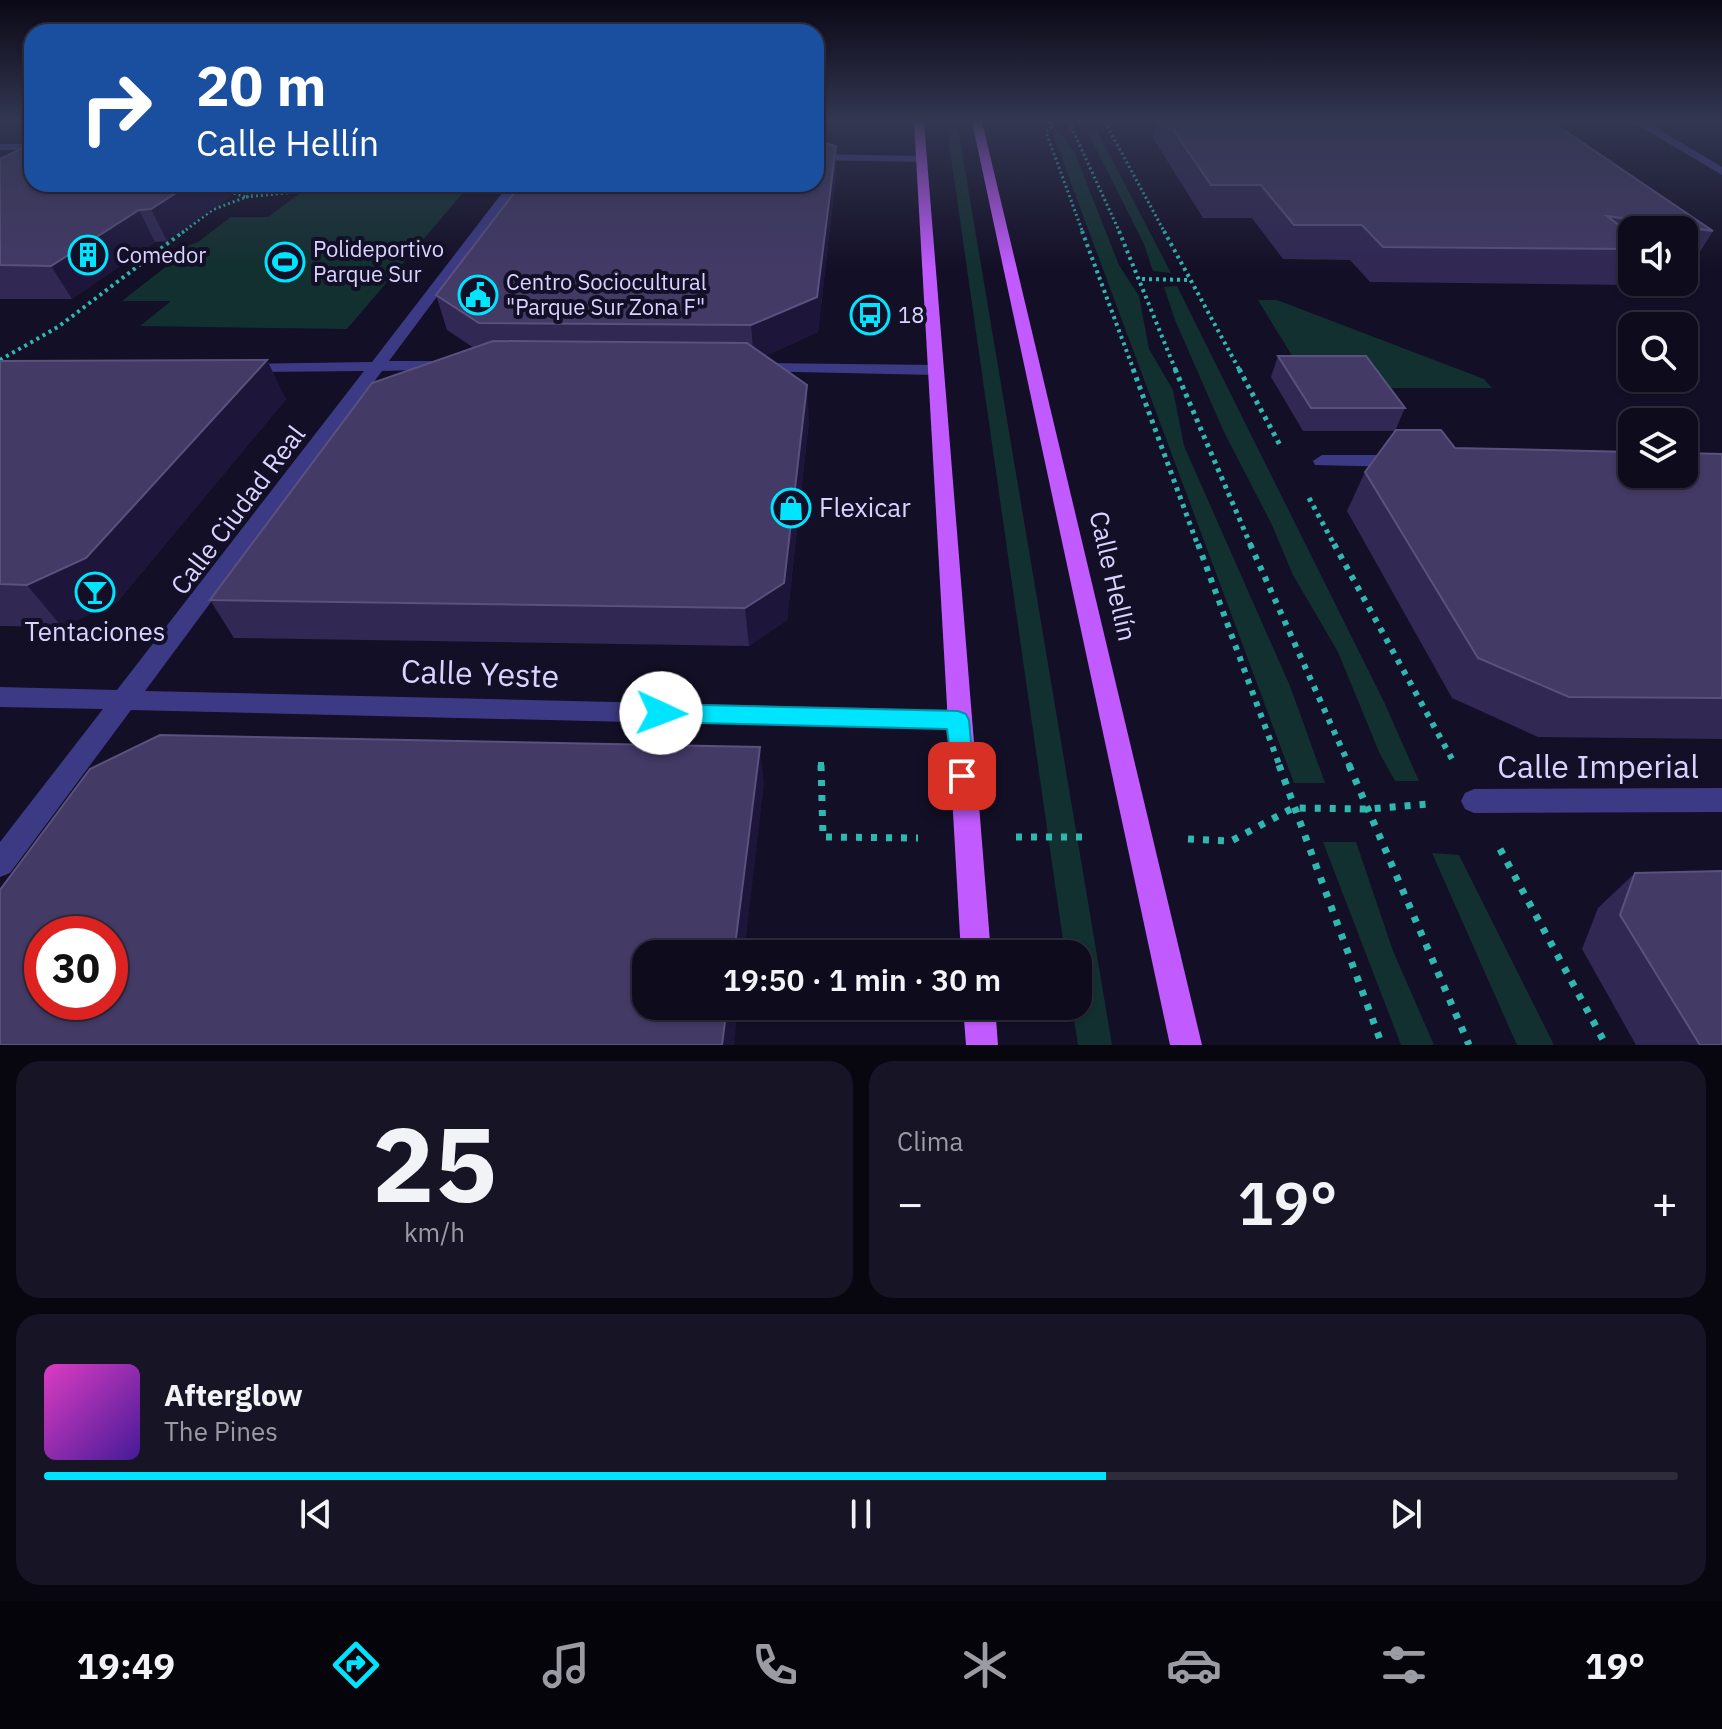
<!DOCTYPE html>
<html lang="es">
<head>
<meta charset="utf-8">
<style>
  body { margin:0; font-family:"IBM Plex Sans",sans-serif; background:#171425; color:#f1f3f6; height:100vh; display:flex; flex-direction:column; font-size:30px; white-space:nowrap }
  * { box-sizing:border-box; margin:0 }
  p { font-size:26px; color:#9b9ba3 }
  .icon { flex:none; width:44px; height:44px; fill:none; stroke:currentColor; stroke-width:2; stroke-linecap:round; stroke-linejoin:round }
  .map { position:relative; height:1045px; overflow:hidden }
  .details { display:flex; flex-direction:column; gap:16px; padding:16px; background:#08060f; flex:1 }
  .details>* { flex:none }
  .hud { position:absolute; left:24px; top:24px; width:800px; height:168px; border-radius:24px; box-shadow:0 2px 6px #0004,0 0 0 2px #2e2b3b; background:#1a4fa0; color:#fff; overflow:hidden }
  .fabs { position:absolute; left:1618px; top:216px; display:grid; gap:16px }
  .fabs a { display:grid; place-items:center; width:80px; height:80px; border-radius:16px; background:#0e0b1c; box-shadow:0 2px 6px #0004,0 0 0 2px #2e2b3b; font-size:40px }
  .speed { position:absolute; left:24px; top:916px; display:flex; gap:16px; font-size:40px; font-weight:700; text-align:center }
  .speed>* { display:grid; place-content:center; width:104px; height:104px; border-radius:50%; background:#0e0b1c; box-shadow:0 2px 6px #0004,0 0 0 2px #2e2b3b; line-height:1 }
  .speed .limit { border:12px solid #d22; background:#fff; color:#111 }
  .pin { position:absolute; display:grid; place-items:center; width:68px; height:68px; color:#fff; margin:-34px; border-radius:16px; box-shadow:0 4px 12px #0006 }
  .me { position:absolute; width:88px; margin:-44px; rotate:92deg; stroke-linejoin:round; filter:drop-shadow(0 0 6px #0008) }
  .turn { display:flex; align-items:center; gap:28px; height:168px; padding:0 40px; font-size:36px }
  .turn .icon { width:104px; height:104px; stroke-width:2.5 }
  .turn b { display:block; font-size:56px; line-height:68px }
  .big { font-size:60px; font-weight:600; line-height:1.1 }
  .details .widget { flex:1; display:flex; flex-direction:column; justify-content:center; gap:12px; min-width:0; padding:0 28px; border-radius:24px; background:#171425 }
  .details .dial { align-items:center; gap:0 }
  .dial b { font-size:104px; line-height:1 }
  .song { display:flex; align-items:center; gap:24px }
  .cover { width:96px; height:96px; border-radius:12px; background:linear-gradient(135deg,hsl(310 70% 55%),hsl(260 70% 35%)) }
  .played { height:8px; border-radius:4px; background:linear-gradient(90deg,#00e5ff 65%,#2e2b3b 65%) }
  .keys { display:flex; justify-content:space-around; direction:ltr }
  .heat { display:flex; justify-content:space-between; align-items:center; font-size:44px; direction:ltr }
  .details .tiles { flex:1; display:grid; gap:16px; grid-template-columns:1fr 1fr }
  .widget:last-child { grid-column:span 2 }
  .trip { position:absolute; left:632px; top:940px; width:460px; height:80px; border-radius:24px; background:#0e0b1c; box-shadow:0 2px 6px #0004,0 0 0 2px #2e2b3b; font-weight:600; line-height:80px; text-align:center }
  .tab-bar { display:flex; height:128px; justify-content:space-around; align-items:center; background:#06040b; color:#9b9ba3 }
  .tab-bar .icon { width:56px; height:56px }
  .tab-bar .selected { color:#00e5ff }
  .tab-bar b { font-size:36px; color:#f1f3f6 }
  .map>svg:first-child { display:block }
  .green { fill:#12302f }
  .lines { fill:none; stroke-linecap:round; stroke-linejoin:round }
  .path-far4 { stroke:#2fb8b0; stroke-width:3; stroke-dasharray:2 3; stroke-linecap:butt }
  .path-far3 { stroke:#2fb8b0; stroke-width:4; stroke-dasharray:3 4; stroke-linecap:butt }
  .path-far2 { stroke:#2fb8b0; stroke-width:5; stroke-dasharray:4 5; stroke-linecap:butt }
  .path-far1 { stroke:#2fb8b0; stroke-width:6; stroke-dasharray:5 7; stroke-linecap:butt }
  .path { stroke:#2fb8b0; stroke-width:7; stroke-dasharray:6 9; stroke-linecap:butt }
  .pedestrian { fill:#3d3a85; fill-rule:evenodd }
  .minor { fill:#3d3a85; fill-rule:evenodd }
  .primary { fill:#c25bff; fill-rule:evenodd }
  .wall { fill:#312854 }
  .shaded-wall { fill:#1d163a }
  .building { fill:#433a66; stroke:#5a527e; stroke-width:2; fill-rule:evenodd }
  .route { fill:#00e5ff; stroke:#0095a6; stroke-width:2 }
  .labels { text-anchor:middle; stroke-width:8; stroke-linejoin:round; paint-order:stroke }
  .far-poi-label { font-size:22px; fill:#d9d4ff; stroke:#130f26; text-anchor:start }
  .poi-label { font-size:26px; fill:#d9d4ff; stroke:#130f26; text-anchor:start }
  .street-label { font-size:26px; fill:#d9d4ff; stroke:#130f26 }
  .near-street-label { font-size:32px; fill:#d9d4ff; stroke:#130f26 }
</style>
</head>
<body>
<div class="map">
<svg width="1722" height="1045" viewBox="0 0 1722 1045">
  <rect width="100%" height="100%" fill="#130f26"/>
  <g class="green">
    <polygon points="946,122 957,122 1112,1045 1078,1045 1072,1006 1078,1006 1078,954 1065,954"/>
    <polygon points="1058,131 1074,151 1119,265 1139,296 1149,349 1173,390 1184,446 1290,686 1325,783 1294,783 1052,132"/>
    <polygon points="1097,131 1171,273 1153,271 1144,244 1087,131"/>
    <polygon points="300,193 462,194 347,329 140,326 171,301 122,301 168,265 166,259 172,252 198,242 231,217 268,217"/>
    <polygon points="1177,286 1385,704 1419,781 1395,781 1379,752 1338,652 1293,575 1272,525 1224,432 1175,320 1164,287"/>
    <polygon points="1258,300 1277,300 1484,379 1492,388 1365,388 1305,377"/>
    <polygon points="1323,842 1356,842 1393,951 1434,1045 1401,1045"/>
    <polygon points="1432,853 1459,855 1554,1045 1517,1045"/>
  </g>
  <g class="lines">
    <g class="path-far4">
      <polyline points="1049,122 1051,128 1046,132 1083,233"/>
      <polyline points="1069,122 1120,233"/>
      <polyline points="1105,122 1165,233"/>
      <polyline points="246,197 378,184"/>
      <polyline points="247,197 264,184"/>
      <polyline points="182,233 212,210 246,197 230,192"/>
    </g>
    <g class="path-far3">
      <polyline points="1082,231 1134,371"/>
      <polyline points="1119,231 1176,371"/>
      <polyline points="1164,231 1240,371"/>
      <polyline points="1142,279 1190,280"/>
      <polyline points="0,360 58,327 184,231"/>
    </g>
    <g class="path-far2">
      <polyline points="1133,369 1198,546"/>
      <polyline points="1175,369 1251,546"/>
      <polyline points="1239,369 1281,447"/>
      <polyline points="1309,498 1335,546"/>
    </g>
    <g class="path-far1">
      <polyline points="1198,544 1280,767"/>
      <polyline points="1250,544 1350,767"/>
      <polyline points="1334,544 1452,759"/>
      <polyline points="821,762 821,767"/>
    </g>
    <g class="path">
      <polyline points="821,765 823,837 918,838"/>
      <polyline points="1279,765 1382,1045"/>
      <polyline points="1349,765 1469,1045"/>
      <polyline points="1016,837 1090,837"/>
      <polyline points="1188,839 1231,841 1293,808 1368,809 1429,804"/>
      <polyline points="1500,849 1606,1045"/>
    </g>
    <g class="pedestrian">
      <polygon points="1322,455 1400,455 1409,461 1400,467 1315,465 1313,461"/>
      <polygon points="1722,788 1722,812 1474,813 1465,809 1461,801 1465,793 1474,789"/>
    </g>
    <g class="minor">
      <polygon points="1633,122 1646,122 1722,167 1722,175"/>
      <rect x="0" y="144" width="32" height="6"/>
      <polygon points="816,154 919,156 925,159 919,162 816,160"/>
      <polygon points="509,184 521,184 389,361 448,361 456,366 454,369 382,371 145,691 958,710 967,713 970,720 967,727 958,730 131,710 10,873 0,877 0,842 103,709 0,707 0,687 117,690 364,371 244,372 236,367 238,364 372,362"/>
      <polygon points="756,363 936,365 944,370 936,375 750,371 748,368"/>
    </g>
    <g class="primary">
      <polygon points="914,122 924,122 991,954 961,954"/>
      <polygon points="972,122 982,122 1202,1045 1170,1045"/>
      <polygon points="963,1006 995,1006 998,1045 966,1045"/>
    </g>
  </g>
  <g class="wall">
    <polygon points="1155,122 1552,122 1713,231 1691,266 1684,265 1684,230 1632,230 1632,280 1629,285 1370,282 1350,260 1283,259 1252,218 1203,218 1153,138 1156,124"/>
    <polygon points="822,142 836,146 836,175 818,332 765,356 809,420 787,620 749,646 234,638 210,600 474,348 447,330 436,295"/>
    <polygon points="0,159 32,184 248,184 167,241 155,242 72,299 0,299"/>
    <polygon points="1278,356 1405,408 1395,431 1303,431 1271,377"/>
    <polygon points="0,361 286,399 118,601 62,627 0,626"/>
    <polygon points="1455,448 1722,454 1722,739 1538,737 1452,698 1347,511 1365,472"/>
    <polygon points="1635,873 1722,1045 1636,1045 1582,949 1598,908"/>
  </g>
  <g class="shaded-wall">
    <polygon points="820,122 825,122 821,151 816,153 816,125"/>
    <polygon points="836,146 836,175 818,332 754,361 751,325"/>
    <polygon points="190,184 248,184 167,241 151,209"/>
    <polygon points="139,210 155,242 72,299 51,266"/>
    <polygon points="267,360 286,399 118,601 62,627 27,585"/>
    <polygon points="807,385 809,420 787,620 749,646 745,608"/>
    <polygon points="760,747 764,784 744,954 734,954"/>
    <polygon points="727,1006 738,1006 734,1045 722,1045"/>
  </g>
  <g class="building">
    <polygon points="1168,122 1552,122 1713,231 1607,216 1632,235 1632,249 1383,247 1362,225 1294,225 1261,185 1211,185"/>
    <polygon points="816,134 818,135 817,141 836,146 817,297 751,325 479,323 436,295 521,184 816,184"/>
    <polygon points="32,143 32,184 190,184 151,209 139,210 51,266 0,265 0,159"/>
    <polygon points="493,341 747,343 807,385 784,583 745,608 210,600 372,383"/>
    <polygon points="1278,356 1366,356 1405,408 1311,408"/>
    <polygon points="267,360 86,558 27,585 0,584 0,361"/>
    <polygon points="1396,430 1441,430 1455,448 1632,452 1632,474 1684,474 1684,453 1722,454 1722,698 1569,697 1478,658 1365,472"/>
    <path d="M160 735 760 747 734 954H646V1006H727L722 1045H0V890L90 769ZM42 934H110V1002H42Z"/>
    <polygon points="1722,871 1722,1045 1700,1045 1620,915 1635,873"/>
  </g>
  <linearGradient id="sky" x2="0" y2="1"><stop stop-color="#0a0815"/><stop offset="0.45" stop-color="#333752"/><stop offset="1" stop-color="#333752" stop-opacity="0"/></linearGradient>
  <rect width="1722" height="269" fill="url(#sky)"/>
  <polygon class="route" points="661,704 958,711 966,714 969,720 974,776 971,783 962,786 954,783 947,729 661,722 653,720 650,713 653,707"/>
  <defs>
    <g id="building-ring" transform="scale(2)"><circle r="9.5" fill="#130f26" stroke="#00e5ff" stroke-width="1.5"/><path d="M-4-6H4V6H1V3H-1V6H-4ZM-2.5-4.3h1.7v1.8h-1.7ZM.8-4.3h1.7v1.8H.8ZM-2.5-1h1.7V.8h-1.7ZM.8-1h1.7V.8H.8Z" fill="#00e5ff"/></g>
    <g id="stadium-ring" transform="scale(2)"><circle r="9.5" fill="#130f26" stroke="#00e5ff" stroke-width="1.5"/><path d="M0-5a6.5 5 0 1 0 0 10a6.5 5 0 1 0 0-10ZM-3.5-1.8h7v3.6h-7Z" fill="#00e5ff"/></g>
    <g id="civic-ring" transform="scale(2)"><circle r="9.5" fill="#130f26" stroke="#00e5ff" stroke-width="1.5"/><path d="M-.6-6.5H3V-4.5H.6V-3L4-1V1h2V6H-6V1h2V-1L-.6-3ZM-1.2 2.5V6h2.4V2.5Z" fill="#00e5ff"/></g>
    <g id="bus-ring" transform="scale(2)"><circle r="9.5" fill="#130f26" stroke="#00e5ff" stroke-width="1.5"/><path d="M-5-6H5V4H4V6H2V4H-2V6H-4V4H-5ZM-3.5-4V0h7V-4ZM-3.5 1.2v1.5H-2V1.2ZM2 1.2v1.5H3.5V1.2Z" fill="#00e5ff"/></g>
    <g id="shop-ring" transform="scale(2)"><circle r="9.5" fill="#130f26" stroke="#00e5ff" stroke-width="1.5"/><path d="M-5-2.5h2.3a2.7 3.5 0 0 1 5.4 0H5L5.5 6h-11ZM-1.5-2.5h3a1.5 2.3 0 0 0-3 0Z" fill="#00e5ff"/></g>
    <g id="bar-ring" transform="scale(2)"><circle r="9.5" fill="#130f26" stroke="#00e5ff" stroke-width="1.5"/><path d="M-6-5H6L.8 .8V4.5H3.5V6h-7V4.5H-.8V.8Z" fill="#00e5ff"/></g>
  </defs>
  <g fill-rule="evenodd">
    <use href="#building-ring" x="88" y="255"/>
    <use href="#stadium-ring" x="285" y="262"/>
    <use href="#civic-ring" x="478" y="295"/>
    <use href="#bus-ring" x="870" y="315"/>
    <use href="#shop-ring" x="791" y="508"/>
    <use href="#bar-ring" x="95" y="592"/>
  </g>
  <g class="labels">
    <g class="far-poi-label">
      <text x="313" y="257">Polideportivo<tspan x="313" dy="25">Parque Sur</tspan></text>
      <text x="116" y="263">Comedor</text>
      <text x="506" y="290">Centro Sociocultural<tspan x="506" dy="25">"Parque Sur Zona F"</tspan></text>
      <text x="898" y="323">18</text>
    </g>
    <g class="poi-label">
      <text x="819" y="517">Flexicar</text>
      <text x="95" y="641" text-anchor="middle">Tentaciones</text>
    </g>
    <g class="street-label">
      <text transform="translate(238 510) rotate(-53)" y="9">Calle Ciudad Real</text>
      <text transform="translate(1113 576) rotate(77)" y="9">Calle Hellín</text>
    </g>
    <g class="near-street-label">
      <text transform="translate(480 674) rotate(2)" y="11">Calle Yeste</text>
      <text x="1598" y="778">Calle Imperial</text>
    </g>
  </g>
</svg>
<div class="fabs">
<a><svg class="icon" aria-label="sound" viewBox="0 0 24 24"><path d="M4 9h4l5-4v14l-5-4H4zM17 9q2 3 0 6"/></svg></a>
<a><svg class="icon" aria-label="search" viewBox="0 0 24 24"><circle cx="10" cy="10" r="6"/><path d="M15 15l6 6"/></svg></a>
<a><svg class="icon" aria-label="layers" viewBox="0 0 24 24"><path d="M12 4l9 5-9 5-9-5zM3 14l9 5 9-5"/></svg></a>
</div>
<div class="speed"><div class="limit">30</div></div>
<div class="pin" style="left:962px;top:776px;background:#d93025"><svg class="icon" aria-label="arrive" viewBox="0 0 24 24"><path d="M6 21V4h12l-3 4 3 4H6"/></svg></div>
<svg class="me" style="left:661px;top:713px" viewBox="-20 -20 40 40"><circle r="19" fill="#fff"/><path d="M0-13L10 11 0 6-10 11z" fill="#00e5ff"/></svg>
<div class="trip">19:50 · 1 min · 30 m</div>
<div class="hud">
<div class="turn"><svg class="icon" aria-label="right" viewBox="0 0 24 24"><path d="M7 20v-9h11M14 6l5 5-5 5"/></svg><div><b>20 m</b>Calle Hellín</div></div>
</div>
</div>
<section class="details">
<div class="tiles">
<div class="widget dial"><b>25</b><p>km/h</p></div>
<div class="widget"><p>Clima</p>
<div class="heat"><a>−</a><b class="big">19°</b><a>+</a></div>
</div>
<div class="widget">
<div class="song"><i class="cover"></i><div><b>Afterglow</b><p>The Pines</p></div></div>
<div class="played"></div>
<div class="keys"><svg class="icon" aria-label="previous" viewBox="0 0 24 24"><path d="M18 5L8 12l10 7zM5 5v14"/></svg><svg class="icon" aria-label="pause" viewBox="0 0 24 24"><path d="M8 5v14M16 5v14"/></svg><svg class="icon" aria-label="next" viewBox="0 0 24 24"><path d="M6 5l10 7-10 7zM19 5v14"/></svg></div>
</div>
</div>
</section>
<nav class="tab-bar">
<b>19:49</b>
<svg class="icon selected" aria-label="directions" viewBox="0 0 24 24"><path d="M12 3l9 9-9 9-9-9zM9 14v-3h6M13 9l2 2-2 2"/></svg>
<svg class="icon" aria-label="music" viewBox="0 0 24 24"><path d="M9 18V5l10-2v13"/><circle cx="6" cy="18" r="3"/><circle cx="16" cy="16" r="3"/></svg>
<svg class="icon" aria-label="phone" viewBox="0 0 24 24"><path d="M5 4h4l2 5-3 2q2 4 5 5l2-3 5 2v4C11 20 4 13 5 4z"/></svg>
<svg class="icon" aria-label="climate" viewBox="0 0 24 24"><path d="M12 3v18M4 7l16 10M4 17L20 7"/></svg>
<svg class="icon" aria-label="car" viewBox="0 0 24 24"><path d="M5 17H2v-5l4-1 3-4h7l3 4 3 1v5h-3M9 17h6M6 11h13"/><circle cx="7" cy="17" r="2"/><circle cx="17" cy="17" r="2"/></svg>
<svg class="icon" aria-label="filters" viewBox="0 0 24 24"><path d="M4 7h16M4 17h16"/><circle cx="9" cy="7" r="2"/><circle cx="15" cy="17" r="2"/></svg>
<b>19°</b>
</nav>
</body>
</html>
